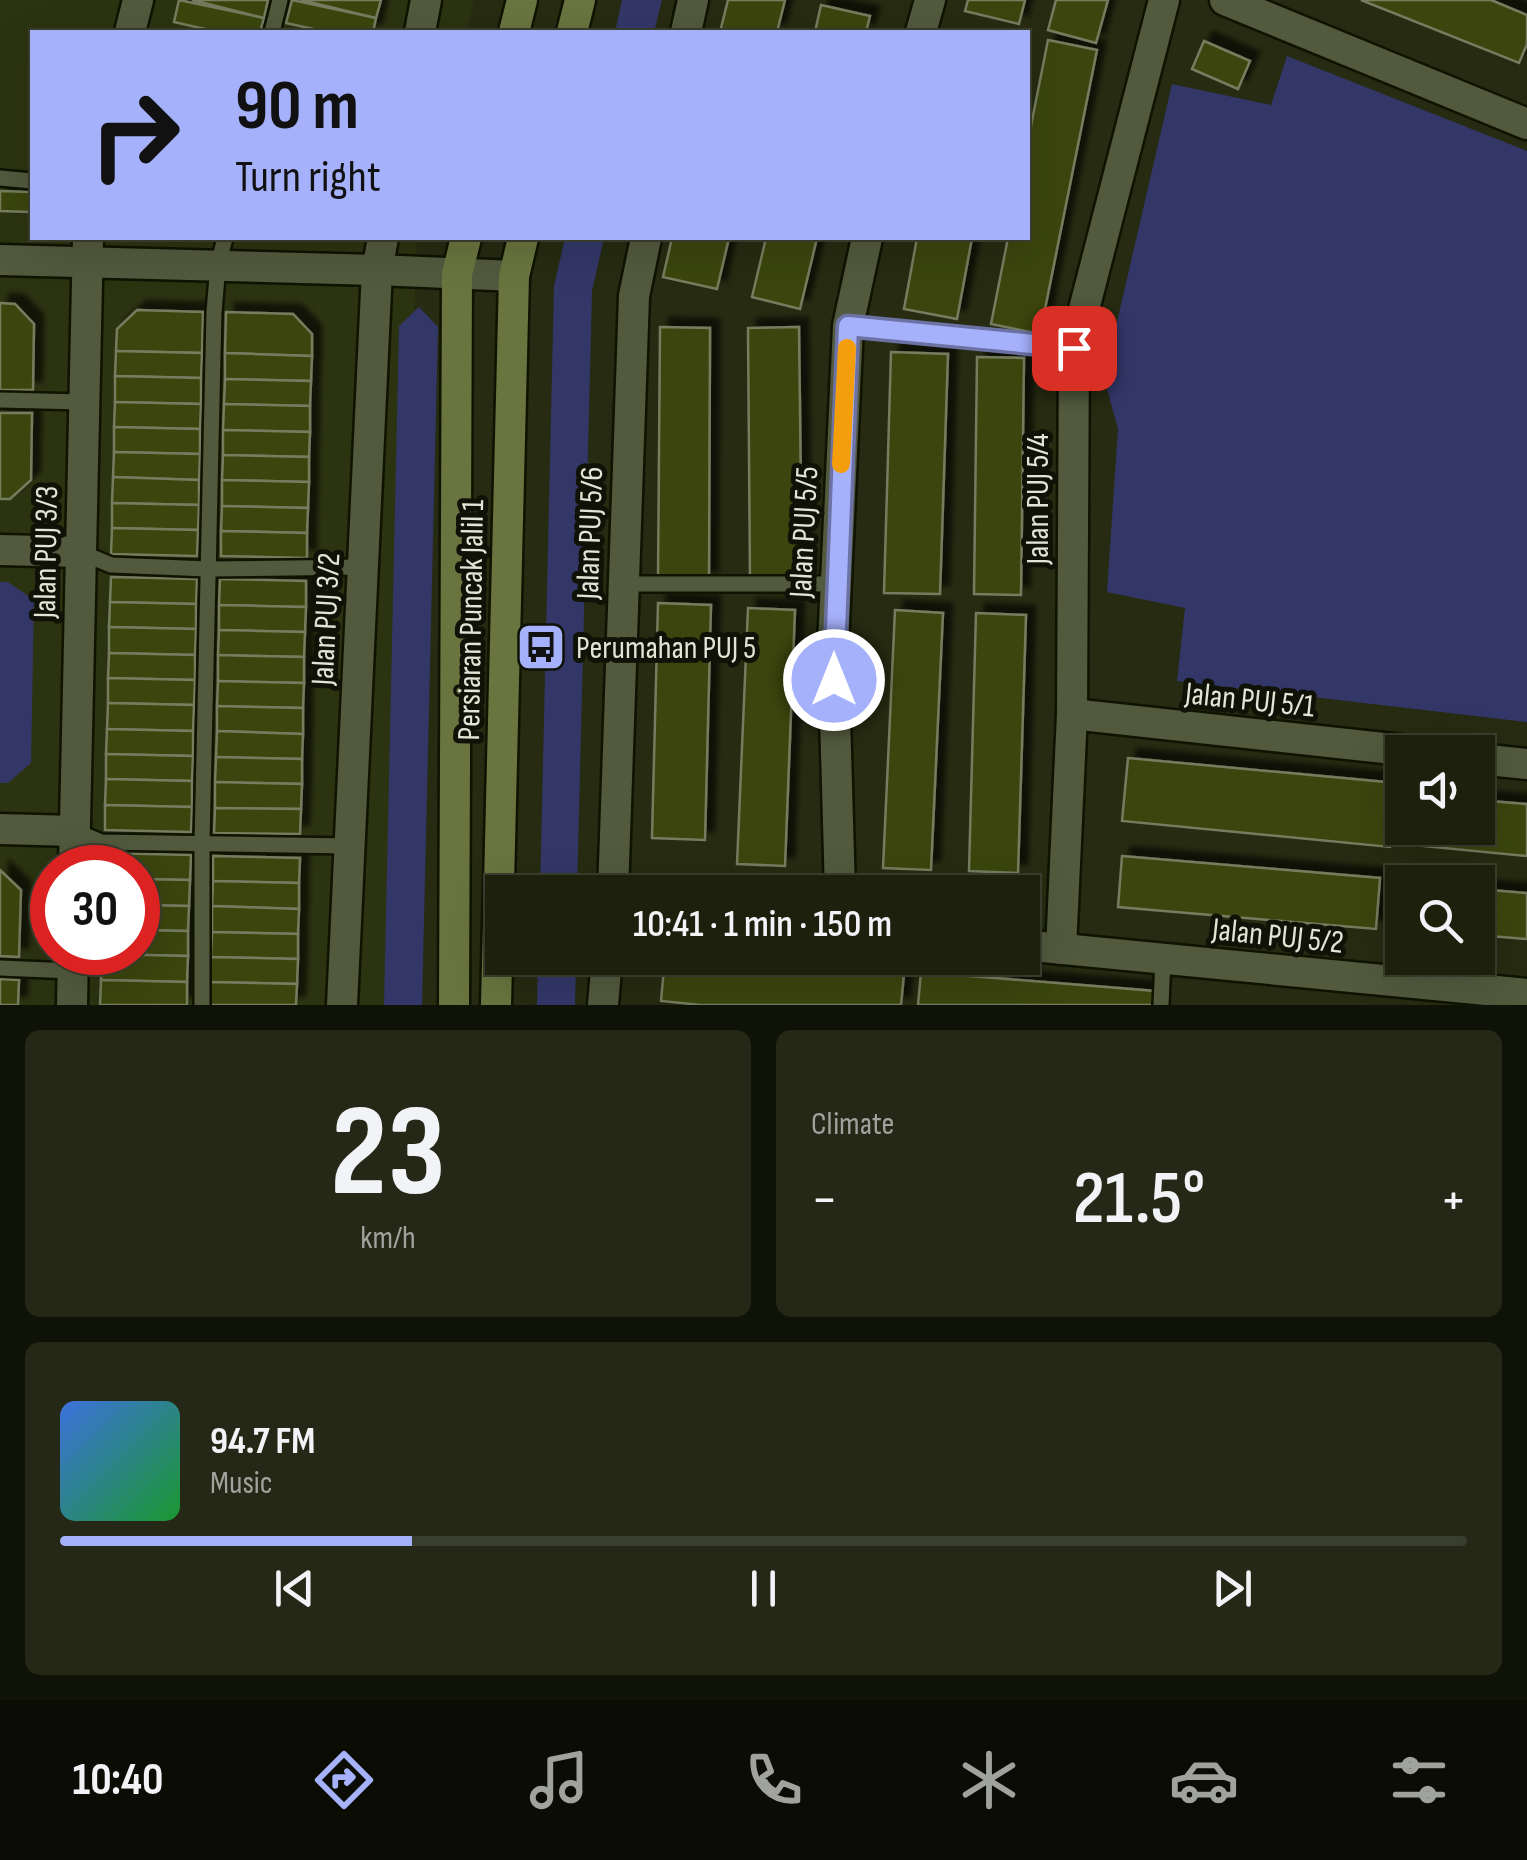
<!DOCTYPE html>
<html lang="en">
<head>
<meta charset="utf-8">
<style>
  body { margin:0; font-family:"Sofia Sans Condensed",sans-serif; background:#252816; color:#f1f3f6; height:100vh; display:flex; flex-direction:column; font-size:38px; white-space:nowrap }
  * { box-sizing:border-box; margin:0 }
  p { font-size:32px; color:#a0a39d }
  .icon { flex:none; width:55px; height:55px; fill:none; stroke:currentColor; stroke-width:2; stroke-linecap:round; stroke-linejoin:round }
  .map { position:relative; height:1005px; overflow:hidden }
  .sheet { display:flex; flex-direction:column; gap:25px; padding:25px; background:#0f1207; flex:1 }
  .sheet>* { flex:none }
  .guide { position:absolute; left:30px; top:30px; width:1000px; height:210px; border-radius:0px; box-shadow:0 10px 40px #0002,0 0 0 2px #3a3e2e; background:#a6b1fc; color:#111; overflow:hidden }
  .controls { position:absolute; left:1385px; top:735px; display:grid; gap:20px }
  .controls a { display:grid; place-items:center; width:110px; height:110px; border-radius:0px; background:#1c200d; box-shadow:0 10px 40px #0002,0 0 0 2px #3a3e2e; font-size:50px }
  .speed { position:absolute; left:30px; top:845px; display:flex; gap:20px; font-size:50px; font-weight:700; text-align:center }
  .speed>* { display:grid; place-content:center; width:130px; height:130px; border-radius:50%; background:#1c200d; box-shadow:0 10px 40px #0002,0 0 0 2px #3a3e2e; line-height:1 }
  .speed .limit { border:15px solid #d22; background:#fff; color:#111 }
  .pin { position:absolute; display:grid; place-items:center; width:85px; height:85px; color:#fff; margin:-42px; border-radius:20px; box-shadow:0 5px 15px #0006 }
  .me { position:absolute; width:110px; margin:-55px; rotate:0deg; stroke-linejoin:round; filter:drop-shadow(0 0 8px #0008) }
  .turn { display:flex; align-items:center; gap:35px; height:210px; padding:0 40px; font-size:45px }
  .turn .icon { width:130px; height:130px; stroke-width:2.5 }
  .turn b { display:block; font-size:70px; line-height:85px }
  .big { font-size:75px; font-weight:600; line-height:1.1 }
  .sheet .tile { flex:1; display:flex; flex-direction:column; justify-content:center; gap:15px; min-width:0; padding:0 35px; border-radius:15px; background:#252816 }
  .sheet .dial { align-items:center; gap:0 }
  .dial b { font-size:130px; line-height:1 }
  .song { display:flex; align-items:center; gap:30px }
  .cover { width:120px; height:120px; border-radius:15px; background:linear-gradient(135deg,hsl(220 70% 55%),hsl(130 70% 35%)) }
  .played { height:10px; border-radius:5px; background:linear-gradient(90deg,#a6b1fc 25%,#3a3e2e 25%) }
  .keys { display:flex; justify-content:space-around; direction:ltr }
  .heat { display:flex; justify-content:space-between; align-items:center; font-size:55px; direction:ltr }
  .sheet .tiles { flex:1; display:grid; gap:25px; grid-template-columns:1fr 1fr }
  .tile:last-child { grid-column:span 2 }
  .trip { position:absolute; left:485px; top:875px; width:555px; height:100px; border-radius:0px; background:#1c200d; box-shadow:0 10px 40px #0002,0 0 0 2px #3a3e2e; font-weight:600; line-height:100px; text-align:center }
  .tabs { display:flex; height:160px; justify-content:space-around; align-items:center; background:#0b0d05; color:#a0a39d }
  .tabs .icon { width:70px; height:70px }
  .tabs .selected { color:#a6b1fc }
  .tabs b { font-size:45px; color:#f1f3f6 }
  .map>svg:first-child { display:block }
  .built { fill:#2c3311; fill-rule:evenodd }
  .green { fill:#323768 }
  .building { fill:#3b4509; stroke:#757c5f; stroke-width:2.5; filter:url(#shadow) }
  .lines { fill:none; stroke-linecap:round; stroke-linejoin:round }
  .lane-casing { stroke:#0f1300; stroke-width:20 }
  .street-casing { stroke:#0f1300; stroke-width:35 }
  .secondary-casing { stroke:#0f1300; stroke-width:35 }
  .lane { stroke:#52593d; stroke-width:15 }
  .street { stroke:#52593d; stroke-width:30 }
  .secondary { stroke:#69743f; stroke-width:30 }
  .route-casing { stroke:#6c73a4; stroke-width:25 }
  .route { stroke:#a6b1fc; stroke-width:18 }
  .slow { stroke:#f59e0b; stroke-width:18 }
  .labels { text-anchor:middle; stroke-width:10; stroke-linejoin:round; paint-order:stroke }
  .street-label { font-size:32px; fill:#e1e5d5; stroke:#101207 }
  .poi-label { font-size:32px; fill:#e1e5d5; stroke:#101207; text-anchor:start }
</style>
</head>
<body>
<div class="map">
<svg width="1527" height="1005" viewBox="0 0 1527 1005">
  <defs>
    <filter id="shadow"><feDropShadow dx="9" dy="-9" stdDeviation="2.5" flood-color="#0009"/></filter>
  </defs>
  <rect width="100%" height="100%" fill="#262b11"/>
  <path class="built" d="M0 0H474L466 32H32V238H417L389 1005H0ZM52 868H138V952H52Z"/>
  <g class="green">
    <polygon points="622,0 662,0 654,32 615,32"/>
    <polygon points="1287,56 1527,151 1527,722 1177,681 1185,608 1107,592 1118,429 1104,378 1172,84 1271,105"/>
    <polygon points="565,238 604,238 592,291 577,892 540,892 554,286"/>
    <polygon points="419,307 438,327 422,1005 384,1005 399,326"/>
    <polygon points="0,582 8,582 34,600 31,763 8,783 0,783"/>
    <polygon points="538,958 576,958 575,1005 537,1005"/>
  </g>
  <g class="building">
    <polygon points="179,0 264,18 260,32 218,32 174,22"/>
    <polygon points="192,0 268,0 264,18"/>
    <polygon points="292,0 376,18 373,32 327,32 286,23"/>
    <polygon points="301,0 381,0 376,18"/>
    <polygon points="728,0 785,0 777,32 720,32"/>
    <polygon points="968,0 1025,0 1019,24 965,11"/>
    <polygon points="1056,0 1108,0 1096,43 1048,30"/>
    <polygon points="1361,0 1491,0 1527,15 1527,44 1519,63"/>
    <polygon points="821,5 870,16 866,32 815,32"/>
    <polygon points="1048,40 1097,50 1040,334 991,324 1008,238 1028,238 1028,141"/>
    <polygon points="1204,41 1250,61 1238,89 1192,69"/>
    <polygon points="0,191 31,192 31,212 0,211"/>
    <polygon points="672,238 729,238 717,289 663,277"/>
    <polygon points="766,238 817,238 800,309 752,297"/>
    <polygon points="917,238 972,238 957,319 904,309"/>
    <polygon points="0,303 15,304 34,324 33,390 0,390"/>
    <polygon points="137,310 203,312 202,353 116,351 117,329"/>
    <polygon points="226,312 293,314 312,334 312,356 225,353"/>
    <polygon points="660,327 710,328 709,580 658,579"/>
    <polygon points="799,327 802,579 750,580 748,328"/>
    <polygon points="116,351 202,353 201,378 115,376"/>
    <polygon points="891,352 948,354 940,594 884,593"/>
    <polygon points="225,353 312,356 311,381 225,379"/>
    <polygon points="977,357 1024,358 1021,595 974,594"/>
    <polygon points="115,376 201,378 201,404 115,402"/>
    <polygon points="225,379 311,381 310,406 224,404"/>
    <polygon points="115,402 201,404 200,429 114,427"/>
    <polygon points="224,404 310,406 310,432 223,430"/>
    <polygon points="0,413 32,413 31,480 10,499 0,499"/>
    <polygon points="114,427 200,429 200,454 114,452"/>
    <polygon points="223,430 310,432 309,457 223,455"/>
    <polygon points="114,452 200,454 199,480 113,477"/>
    <polygon points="223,455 309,457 309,482 222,480"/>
    <polygon points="113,477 199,480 199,505 112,503"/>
    <polygon points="222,480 309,482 308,508 222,506"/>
    <polygon points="112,503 199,505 198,530 112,528"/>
    <polygon points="222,506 308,508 307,533 221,531"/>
    <polygon points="112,528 198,530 197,556 111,554"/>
    <polygon points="221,531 307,533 307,558 221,556"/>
    <polygon points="111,577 197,579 196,604 110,602"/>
    <polygon points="220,579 306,581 306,607 219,605"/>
    <polygon points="110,602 196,604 196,629 109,627"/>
    <polygon points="658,603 711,605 705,840 652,838"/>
    <polygon points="219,605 306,607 305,632 219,630"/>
    <polygon points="748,608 795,610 785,866 737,864"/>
    <polygon points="895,610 943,613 931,870 883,868"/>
    <polygon points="976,613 1026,615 1018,873 969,871"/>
    <polygon points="109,627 196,629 195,655 109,653"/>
    <polygon points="219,630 305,632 304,657 218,655"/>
    <polygon points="109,653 195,655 195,680 108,678"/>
    <polygon points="218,655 304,657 304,683 218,681"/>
    <polygon points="108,678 195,680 194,705 108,703"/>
    <polygon points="218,681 304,683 303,708 217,706"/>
    <polygon points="108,703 194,705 193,731 107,729"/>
    <polygon points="217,706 303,708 303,734 217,731"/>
    <polygon points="107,729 193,731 193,756 106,754"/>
    <polygon points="217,731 303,734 302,759 216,757"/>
    <polygon points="106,754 193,756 192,781 106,779"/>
    <polygon points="216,757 302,759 302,784 215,782"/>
    <polygon points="1128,758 1396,783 1390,847 1122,821"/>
    <polygon points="106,779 192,781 192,807 105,805"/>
    <polygon points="215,782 302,784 301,809 215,808"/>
    <polygon points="1478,800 1527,804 1527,856 1402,844 1404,828 1478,828"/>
    <polygon points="105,805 192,807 191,832 105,830"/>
    <polygon points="215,808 301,809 300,834 214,833"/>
    <polygon points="104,853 191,855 190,880 138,879 138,868 104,868"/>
    <polygon points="213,856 300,858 299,883 213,881"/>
    <polygon points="1122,856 1380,878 1376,929 1118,907"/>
    <polygon points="0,870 21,890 19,957 0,956"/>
    <polygon points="138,879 190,880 189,906 138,905"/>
    <polygon points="213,881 299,883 299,909 212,906"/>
    <polygon points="1398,882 1407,882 1402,882 1402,928 1394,927"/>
    <polygon points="1478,889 1527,893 1527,939 1478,935"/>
    <polygon points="138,905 189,906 188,931 138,930"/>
    <polygon points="212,906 299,909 298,934 212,932"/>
    <polygon points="138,930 188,931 188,956 102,954 138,952"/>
    <polygon points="212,932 298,934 298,959 211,957"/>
    <polygon points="102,954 188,956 187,982 101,980"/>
    <polygon points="211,957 298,959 297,984 210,982"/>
    <polygon points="665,958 749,958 904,974 901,1005 701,1005 661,1001"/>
    <polygon points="921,972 1155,991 1154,1005 918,1005"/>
    <polygon points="0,979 19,980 18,1005 0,1005"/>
    <polygon points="101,980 187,982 187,1005 100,1005"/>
    <polygon points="210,982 297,984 296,1005 210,1005"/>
  </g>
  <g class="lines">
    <g class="lane-casing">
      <g id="lane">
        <polyline points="272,32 280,0"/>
        <polyline points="0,178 32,181"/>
        <polyline points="848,326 1074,348"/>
        <polyline points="0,400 83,402"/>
        <polyline points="80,552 111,565 208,569 362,567"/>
        <polyline points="622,584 835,584"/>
        <polyline points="75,831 101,842 350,846"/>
        <polyline points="0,968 72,971"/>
        <polyline points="202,1005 202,843 214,312 218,265 225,238"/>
        <polyline points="1161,1005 1163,959"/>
      </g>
    </g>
    <g class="street-casing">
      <g id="street">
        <polyline points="1225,0 1527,124"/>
        <polyline points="130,32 138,0"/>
        <polyline points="420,32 426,0"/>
        <polyline points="686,32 693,0"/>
        <polyline points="921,32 930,0"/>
        <polyline points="0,260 377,270 514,276"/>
        <polyline points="0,550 80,552"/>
        <polyline points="1072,714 1420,752"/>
        <polyline points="1478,759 1527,764"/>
        <polyline points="0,829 75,831"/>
        <polyline points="74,868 88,238"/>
        <polyline points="613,892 634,296 646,238"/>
        <polyline points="840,892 833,645 848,326 867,238"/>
        <polyline points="1022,945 1527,994"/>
        <polyline points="1061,949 1072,714 1074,348 1164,0"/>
        <polyline points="72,1005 73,952"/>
        <polyline points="342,1005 377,270 383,238"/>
        <polyline points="603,1005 607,958"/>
      </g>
    </g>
    <g class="secondary-casing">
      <g id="secondary">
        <polyline points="514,32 522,0"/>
        <polyline points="572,32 580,0"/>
        <polyline points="454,1005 457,274 466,238"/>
        <polyline points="496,1005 514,276 523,238"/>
      </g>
    </g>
    <use href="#lane" class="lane"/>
    <use href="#street" class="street"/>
    <use href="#secondary" class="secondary"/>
  </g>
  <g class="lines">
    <g class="route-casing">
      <polyline id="route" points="834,680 848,326 1074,348"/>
    </g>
    <use href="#route" class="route"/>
    <polyline class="slow" points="841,464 847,348"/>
  </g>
  <defs>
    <g id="bus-square" transform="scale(2.5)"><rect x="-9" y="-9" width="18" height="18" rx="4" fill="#a6b1fc" stroke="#101207"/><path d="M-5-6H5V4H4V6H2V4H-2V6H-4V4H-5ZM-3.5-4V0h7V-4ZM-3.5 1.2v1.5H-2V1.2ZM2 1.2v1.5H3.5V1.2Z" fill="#111"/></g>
  </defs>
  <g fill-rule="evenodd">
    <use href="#bus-square" x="541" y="647"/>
  </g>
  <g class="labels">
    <g class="street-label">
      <text transform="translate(1037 499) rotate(-90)" y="11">Jalan PUJ 5/4</text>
      <text transform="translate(803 532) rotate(-87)" y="11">Jalan PUJ 5/5</text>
      <text transform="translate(589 533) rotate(-88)" y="11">Jalan PUJ 5/6</text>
      <text transform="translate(45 552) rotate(-89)" y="11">Jalan PUJ 3/3</text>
      <text transform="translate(325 619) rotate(-87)" y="11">Jalan PUJ 3/2</text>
      <text transform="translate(470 620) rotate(-89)" y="11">Persiaran Puncak Jalil 1</text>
      <text transform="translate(1250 699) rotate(6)" y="11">Jalan PUJ 5/1</text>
      <text transform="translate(1278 935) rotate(6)" y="11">Jalan PUJ 5/2</text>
    </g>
    <g class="poi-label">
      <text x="576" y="658">Perumahan PUJ 5</text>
    </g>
  </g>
</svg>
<div class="controls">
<a><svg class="icon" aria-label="sound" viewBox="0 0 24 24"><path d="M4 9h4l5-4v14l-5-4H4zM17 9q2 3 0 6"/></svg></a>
<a><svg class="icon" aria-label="search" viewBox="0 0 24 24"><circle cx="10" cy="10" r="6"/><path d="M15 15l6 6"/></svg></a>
</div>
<div class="speed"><div class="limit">30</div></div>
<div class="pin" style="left:1074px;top:348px;background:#d93025"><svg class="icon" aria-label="arrive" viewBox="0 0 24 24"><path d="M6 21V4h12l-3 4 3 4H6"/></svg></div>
<svg class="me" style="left:834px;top:680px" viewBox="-20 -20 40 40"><circle r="17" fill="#a6b1fc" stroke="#fff" stroke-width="3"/><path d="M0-11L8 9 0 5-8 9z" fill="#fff"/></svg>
<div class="trip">10:41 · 1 min · 150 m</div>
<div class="guide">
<div class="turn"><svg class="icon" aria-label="right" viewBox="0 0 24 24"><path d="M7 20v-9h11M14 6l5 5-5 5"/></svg><div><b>90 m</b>Turn right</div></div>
</div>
</div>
<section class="sheet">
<div class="tiles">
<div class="tile dial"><b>23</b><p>km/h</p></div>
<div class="tile"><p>Climate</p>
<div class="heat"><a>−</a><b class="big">21.5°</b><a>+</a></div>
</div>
<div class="tile">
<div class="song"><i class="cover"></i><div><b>94.7 FM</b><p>Music</p></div></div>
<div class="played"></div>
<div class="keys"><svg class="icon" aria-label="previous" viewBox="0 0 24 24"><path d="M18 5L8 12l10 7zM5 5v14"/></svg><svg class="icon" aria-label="pause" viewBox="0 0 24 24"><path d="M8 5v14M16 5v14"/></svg><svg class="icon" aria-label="next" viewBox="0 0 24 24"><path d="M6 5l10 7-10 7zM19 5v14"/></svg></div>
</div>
</div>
</section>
<nav class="tabs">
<b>10:40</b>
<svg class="icon selected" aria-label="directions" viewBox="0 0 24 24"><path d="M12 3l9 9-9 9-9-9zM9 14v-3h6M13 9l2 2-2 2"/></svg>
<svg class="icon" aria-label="music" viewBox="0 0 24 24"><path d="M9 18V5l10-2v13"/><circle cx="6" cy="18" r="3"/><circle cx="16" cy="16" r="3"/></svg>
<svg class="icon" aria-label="phone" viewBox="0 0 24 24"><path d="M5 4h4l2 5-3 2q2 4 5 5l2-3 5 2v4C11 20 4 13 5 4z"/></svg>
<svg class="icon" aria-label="climate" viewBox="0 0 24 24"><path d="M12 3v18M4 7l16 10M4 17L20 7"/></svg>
<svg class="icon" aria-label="car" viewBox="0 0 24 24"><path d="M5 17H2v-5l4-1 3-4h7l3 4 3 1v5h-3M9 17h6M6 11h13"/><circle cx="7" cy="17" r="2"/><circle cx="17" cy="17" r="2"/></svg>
<svg class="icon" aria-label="filters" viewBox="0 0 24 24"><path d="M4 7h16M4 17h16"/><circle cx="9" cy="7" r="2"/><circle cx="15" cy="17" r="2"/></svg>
</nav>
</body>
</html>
